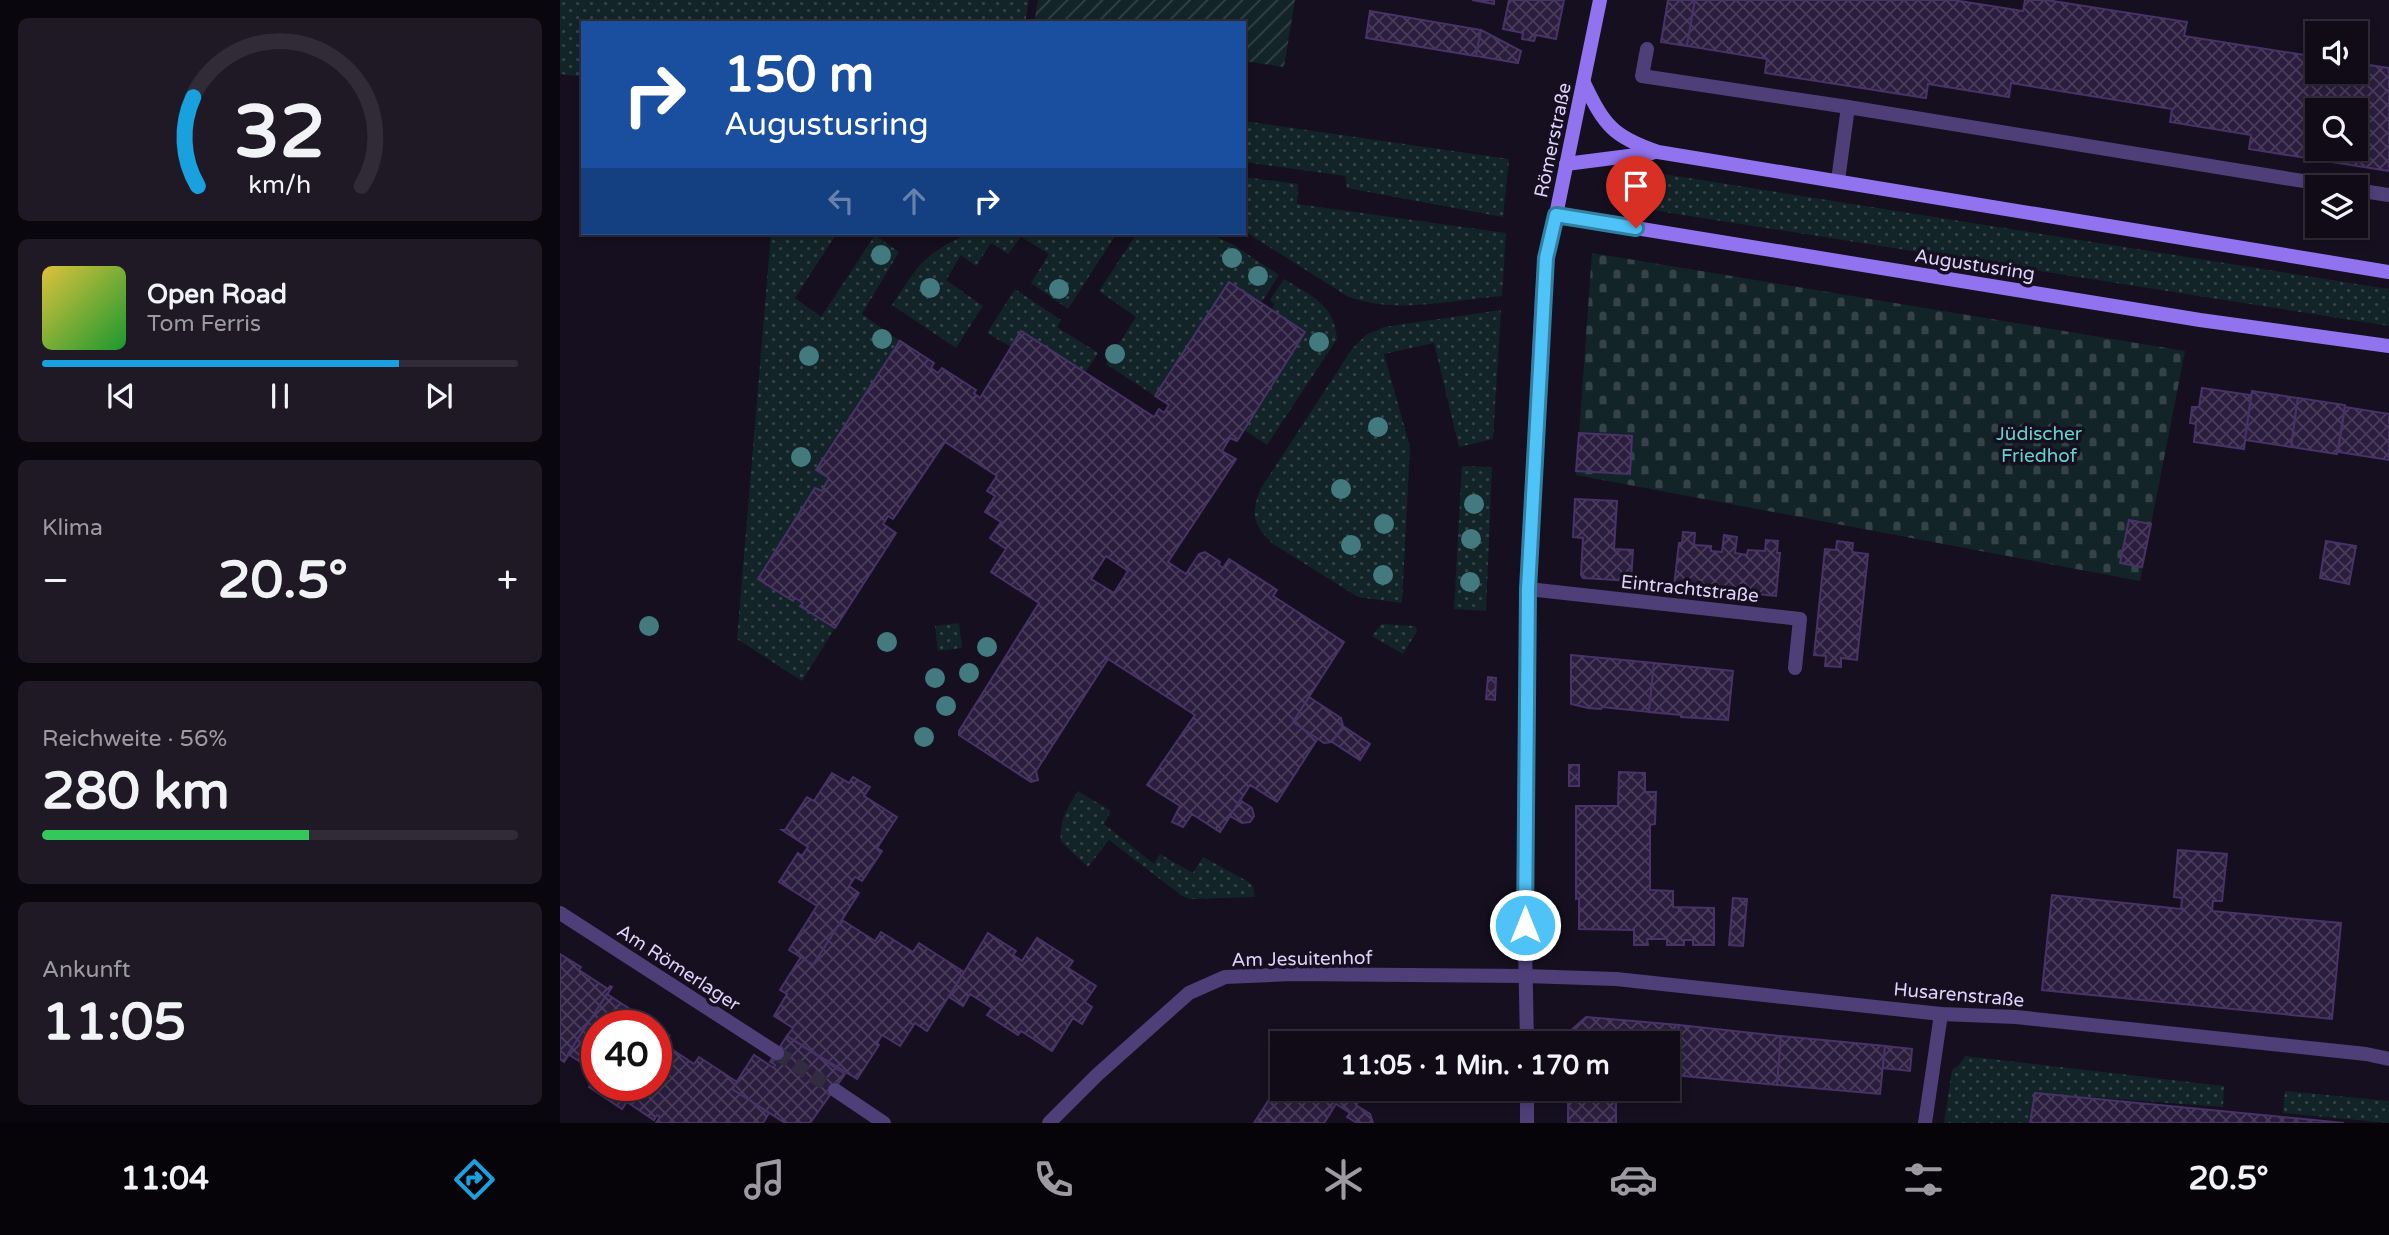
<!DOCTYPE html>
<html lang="de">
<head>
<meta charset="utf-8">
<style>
  body { margin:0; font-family:"Varela Round",sans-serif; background:#1e1924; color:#f1f3f6; height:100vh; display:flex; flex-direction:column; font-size:26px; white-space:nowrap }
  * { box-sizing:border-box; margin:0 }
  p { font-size:23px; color:#9c9ba1 }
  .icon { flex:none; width:38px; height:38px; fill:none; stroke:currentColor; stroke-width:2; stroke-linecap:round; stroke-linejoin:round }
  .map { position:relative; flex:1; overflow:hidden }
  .side { display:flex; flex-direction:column; gap:18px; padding:18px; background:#09060d; width:560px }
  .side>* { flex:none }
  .guide { position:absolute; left:21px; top:21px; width:665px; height:214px; border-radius:0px; box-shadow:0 4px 10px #0003,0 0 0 2px #302b36; background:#1a4fa0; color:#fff; overflow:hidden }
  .tools { position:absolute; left:1745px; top:21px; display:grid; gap:14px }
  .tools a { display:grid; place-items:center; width:63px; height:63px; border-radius:0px; background:#100b17; box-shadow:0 4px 10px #0003,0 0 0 2px #302b36; font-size:35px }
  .speed { position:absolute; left:21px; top:1010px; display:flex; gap:14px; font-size:35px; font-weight:700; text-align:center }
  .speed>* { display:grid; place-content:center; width:91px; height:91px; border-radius:50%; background:#100b17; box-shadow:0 4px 10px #0003,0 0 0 2px #302b36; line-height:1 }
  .speed .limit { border:10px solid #d22; background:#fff; color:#111 }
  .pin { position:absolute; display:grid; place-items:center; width:60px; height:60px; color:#fff; margin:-72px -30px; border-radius:50% 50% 50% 0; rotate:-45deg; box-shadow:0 0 7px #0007 }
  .pin .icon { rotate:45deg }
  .me { position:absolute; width:77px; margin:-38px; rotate:0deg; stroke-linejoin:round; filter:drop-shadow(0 0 5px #0008) }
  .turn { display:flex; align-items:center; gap:24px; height:147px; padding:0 28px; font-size:32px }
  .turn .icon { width:91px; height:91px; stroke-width:2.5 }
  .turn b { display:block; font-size:49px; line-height:60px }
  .lanes { display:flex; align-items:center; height:66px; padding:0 28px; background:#0003; justify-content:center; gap:35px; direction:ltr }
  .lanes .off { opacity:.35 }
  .big { font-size:52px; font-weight:700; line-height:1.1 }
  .side .widget { flex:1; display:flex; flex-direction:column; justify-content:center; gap:10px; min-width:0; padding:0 24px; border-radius:10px; background:#1e1924 }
  .side .dial { align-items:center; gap:0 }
  .dial svg { height:182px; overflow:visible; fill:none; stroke:#302b36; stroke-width:7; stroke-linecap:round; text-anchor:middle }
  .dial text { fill:#f1f3f6; stroke:none }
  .song { display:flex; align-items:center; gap:21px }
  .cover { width:84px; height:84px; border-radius:10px; background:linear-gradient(135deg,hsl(50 70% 55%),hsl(130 70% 35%)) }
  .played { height:7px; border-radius:4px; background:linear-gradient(90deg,#18a0df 75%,#302b36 75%) }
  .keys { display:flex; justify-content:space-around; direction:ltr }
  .heat { display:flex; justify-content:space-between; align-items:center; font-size:38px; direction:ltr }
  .charge { height:10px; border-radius:5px; background:linear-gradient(90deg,#34c759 56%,#302b36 0) }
  .trip { position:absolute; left:710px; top:1031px; width:410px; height:70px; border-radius:0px; background:#100b17; box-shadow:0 4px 10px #0003,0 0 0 2px #302b36; font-weight:700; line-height:70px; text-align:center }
  .tabs { display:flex; height:112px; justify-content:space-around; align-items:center; background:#060409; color:#9c9ba1 }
  .tabs .icon { width:49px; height:49px }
  .tabs .active { color:#18a0df }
  .tabs b { font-size:32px; color:#f1f3f6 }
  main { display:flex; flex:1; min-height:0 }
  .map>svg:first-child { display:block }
  .grass { fill:url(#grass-dots) }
  .cemetery { fill:url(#cemetery-stones) }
  .garden { fill:url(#garden-furrows) }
  .building { fill:url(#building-cross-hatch); stroke:#483267; stroke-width:2; fill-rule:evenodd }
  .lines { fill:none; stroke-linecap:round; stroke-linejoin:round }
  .minor-tunnel { stroke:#332c40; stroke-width:14; stroke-dasharray:14 7; stroke-linecap:butt }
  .service { stroke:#4e3f79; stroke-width:14 }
  .minor { stroke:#4e3f79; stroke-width:14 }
  .tertiary { stroke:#4e3f79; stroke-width:14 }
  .secondary { stroke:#9173f0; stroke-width:14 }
  .tree { fill:#427a7f }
  .route-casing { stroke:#337fa1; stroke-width:18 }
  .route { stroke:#4fc3f7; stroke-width:12 }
  .labels { text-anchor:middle; stroke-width:7; stroke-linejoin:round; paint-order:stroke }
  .street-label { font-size:19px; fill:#dfd2fa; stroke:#150f1f }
  .park-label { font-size:19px; fill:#66d2ce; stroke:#150f1f }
</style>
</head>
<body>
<main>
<section class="side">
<div class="widget dial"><svg viewBox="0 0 100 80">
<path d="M14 69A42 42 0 1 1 86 69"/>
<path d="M14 69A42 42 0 0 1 12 30" stroke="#18a0df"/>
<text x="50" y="56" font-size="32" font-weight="700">32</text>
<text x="50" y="72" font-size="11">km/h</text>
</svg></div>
<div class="widget">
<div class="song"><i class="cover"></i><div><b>Open Road</b><p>Tom Ferris</p></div></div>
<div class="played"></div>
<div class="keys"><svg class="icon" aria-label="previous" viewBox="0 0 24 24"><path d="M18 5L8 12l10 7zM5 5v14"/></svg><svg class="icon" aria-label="pause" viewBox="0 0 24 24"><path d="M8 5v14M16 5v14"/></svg><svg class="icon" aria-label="next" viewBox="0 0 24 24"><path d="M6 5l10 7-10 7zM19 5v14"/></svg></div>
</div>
<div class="widget"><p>Klima</p>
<div class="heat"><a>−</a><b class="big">20.5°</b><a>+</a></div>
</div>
<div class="widget"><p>Reichweite · 56%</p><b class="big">280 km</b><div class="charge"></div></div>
<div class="widget"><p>Ankunft</p><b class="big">11:05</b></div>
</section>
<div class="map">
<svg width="1829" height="1123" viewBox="0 0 1829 1123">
  <defs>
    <pattern id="grass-dots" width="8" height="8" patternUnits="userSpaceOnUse" patternTransform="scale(1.75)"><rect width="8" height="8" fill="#132428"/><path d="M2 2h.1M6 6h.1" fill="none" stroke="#354348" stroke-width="1.8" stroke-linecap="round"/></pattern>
    <pattern id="cemetery-stones" width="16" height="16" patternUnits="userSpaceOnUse" patternTransform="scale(1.75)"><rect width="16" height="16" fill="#132428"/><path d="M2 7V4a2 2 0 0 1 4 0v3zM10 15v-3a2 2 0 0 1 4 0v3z" fill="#354348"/></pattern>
    <pattern id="garden-furrows" width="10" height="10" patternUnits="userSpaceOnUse" patternTransform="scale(1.75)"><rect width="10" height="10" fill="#132428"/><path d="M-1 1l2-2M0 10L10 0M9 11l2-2" fill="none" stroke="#354348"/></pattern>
    <pattern id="building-cross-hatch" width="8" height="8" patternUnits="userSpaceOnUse" patternTransform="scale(1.75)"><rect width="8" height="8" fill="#2b1d3e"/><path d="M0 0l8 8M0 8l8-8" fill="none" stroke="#493d5b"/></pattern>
  </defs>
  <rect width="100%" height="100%" fill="#150f1f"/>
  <g class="grass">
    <polygon points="0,0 469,0 465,23 23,23 23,77 0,74"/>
    <polygon points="684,121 949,159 943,217 787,188 785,176 684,162"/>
    <path d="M1072 169 1829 289V326L1079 208C1065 199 1036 172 1072 169Z"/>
    <path d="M684 177 738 184 737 204 946 233 942 296C892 300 834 315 787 296L684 231Z"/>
    <polygon points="211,233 277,233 235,298 261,317 315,235 339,252 302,314 340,341 257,469 269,478 262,491 255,488 199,578 233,601 235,598 243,603 241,607 275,628 242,681 177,639"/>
    <path d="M411 233H557L508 309 471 283 489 254 461 237 448 254 431 243 416 266 401 255 386 280 423 306 396 348 332 305C359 264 364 253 411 233Z"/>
    <polygon points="577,233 650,234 672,244 719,275 701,303 669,283 595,396 546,364 576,317 539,291"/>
    <path d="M724 279C751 296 774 303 777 339L707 445 683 429 745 332 712 310 714 304 710 300Z"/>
    <polygon points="455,289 501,320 497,327 538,353 525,373 461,332 451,347 427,333"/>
    <path d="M941 310 933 439 899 447 874 343 824 354 850 447 842 603 798 597 713 544C693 525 690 514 701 488L792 349 806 335 824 327Z"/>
    <polygon points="902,466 932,467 926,611 894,609"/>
    <polygon points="399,623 402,648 378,651 375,626"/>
    <polygon points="821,624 855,626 857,631 843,654 812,636"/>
    <path d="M518 791 551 811 544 824 594 864 600 854 633 873 643 857 687 881 693 886 695 897 630 899 622 896 549 840 528 867 501 842C499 821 507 808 518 791Z"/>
    <polygon points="1405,1056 1664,1086 1663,1107 1476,1093 1472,1123 1384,1123 1392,1070 1399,1065"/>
    <polygon points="1725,1091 1829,1101 1829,1123 1723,1113"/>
  </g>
  <polygon class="cemetery" points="1032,253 1625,351 1580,581 1016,475"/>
  <polygon class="garden" points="478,0 735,0 724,67 684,61 684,23 474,23"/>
  <g class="building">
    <polygon points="912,0 934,0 934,4"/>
    <polygon points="949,0 1004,0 996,39 976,35 974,41 962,39 963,33 943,29"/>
    <polygon points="1108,0 1135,0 1127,46 1101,42"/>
    <path d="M1135 0H1393L1463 11 1465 0H1486L1627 22 1624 36 1757 57V72H1796V63L1829 68V171L1689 149 1691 135 1610 122 1612 109 1451 83 1449 97 1368 84 1366 98 1205 73 1207 59 1127 46ZM1757 110H1796V149H1757Z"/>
    <polygon points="810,11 921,30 916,56 806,38"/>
    <polygon points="921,30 961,51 958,63 916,56"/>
    <path d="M669 282 745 332 677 441 670 438 662 451 676 459 608 562 626 574 639 554 645 552 660 562 659 565 663 568 669 559 717 590 713 596 784 642 733 722 758 738 717 802 690 785 660 832 632 814 623 827 612 822 620 806 587 785 635 715 548 659 476 771 478 780 471 782 399 735V731L479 603 431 572 446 549 430 538 441 522 425 512 435 496 427 491 437 476 385 442 333 519 328 516 323 524 336 533 275 628 240 606 243 603 235 598 233 601 198 579 255 488 262 491 269 478 256 470 340 341 374 363 371 368 378 373 382 368 416 390 414 393 420 398 461 331 594 417 599 409 604 413 609 405 595 396ZM546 556 568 571 554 593 531 579Z"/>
    <polygon points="1642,388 1691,395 1684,449 1634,442 1636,424 1630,423 1632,407 1639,407"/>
    <polygon points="1692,391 1738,398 1731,447 1685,440"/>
    <polygon points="1738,398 1785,405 1777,454 1731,447"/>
    <polygon points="1785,407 1829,414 1829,460 1778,452"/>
    <polygon points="1019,433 1072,436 1070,474 1016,471"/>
    <polygon points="1015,499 1057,501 1054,549 1073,550 1071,581 1023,578 1021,575 1023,538 1013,537"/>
    <polygon points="1569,520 1591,524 1582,567 1560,563"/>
    <polygon points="1123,532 1135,533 1134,545 1151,546 1151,551 1162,552 1164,535 1177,537 1175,553 1187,555 1188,550 1205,551 1206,540 1218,541 1217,553 1220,553 1216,596 1114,586 1119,543 1122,543"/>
    <polygon points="1277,541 1293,543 1292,552 1308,554 1297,660 1281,658 1281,667 1265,666 1266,656 1254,655 1265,549 1276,550"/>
    <polygon points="1766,541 1796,546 1789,584 1760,578"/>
    <polygon points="1011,655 1094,663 1089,712 1042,707 1041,709 1028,708 1011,704"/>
    <polygon points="1094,663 1173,671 1168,720 1121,717 1121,715 1089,712"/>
    <polygon points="928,677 936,678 935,700 926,699"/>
    <polygon points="749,697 781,718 783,726 772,742 764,743 733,722"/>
    <polygon points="783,726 810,744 800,760 772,742"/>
    <rect x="1009" y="765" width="10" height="21"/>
    <polygon points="1059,772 1085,773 1085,792 1096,792 1095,824 1090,825 1090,890 1113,891 1113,907 1154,908 1154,945 1133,945 1133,940 1124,940 1124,945 1107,945 1107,939 1087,939 1088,945 1074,945 1074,930 1019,929 1019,898 1016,899 1016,806 1058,806"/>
    <polygon points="272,773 289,783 293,777 310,787 304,796 337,817 317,848 322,851 302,881 295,877 289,886 299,893 253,965 229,950 257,906 219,882 238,853 242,856 248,847 222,830 225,830 247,797 254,801"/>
    <polygon points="680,800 692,808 694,816 690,822 682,823 670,816"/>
    <polygon points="1618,850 1667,854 1662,901 1653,901 1652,911 1781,923 1772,1019 1482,990 1492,895 1621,909 1622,898 1614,897"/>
    <polygon points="1173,898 1187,899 1183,946 1169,945"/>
    <polygon points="282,920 315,941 321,932 353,952 359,943 404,972 367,1031 355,1023 340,1046 322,1035 317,1043 319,1045 297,1079 227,1036 233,1028 214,1016 227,994 220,990 241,957 253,965"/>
    <polygon points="428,933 456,951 453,955 462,961 477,938 513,961 508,968 536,986 525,1002 532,1007 522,1024 513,1018 492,1051 461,1031 458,1035 427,1015 432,1008 410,994 403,1006 389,997"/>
    <polygon points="0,954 21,967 19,970 48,989 50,986 52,987 4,1062 0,1059"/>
    <polygon points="47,994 79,1015 77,1018 89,1026 37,1026 36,1072 8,1054"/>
    <polygon points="1026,1017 1119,1025 1114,1075 1108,1074 1108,1043 1008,1043 1008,1033"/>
    <polygon points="1119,1025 1221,1036 1217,1085 1114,1075"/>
    <polygon points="96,1030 107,1037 110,1035 96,1057"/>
    <polygon points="227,1036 285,1074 250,1123 225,1123 172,1089 194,1055 214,1068 215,1065 210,1062"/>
    <polygon points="1221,1036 1325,1046 1320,1094 1217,1085"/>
    <polygon points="104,1044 134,1064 139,1057 177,1082 172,1089 209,1113 203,1123 96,1123 100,1117 97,1115 94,1120 67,1102 78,1085 96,1085 96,1057"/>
    <polygon points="1325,1046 1352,1049 1350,1071 1323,1068"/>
    <polygon points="37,1075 37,1085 78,1085 62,1109 29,1087"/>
    <polygon points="723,1078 723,1088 807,1088 796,1105 810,1114 813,1123 797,1123 787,1117 790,1113 776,1104 764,1123 694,1123"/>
    <rect x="1008" y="1088" width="48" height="35"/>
    <polygon points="1475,1093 1692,1114 1784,1123 1470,1123"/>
  </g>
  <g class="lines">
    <polyline class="minor-tunnel" points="217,1053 275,1090"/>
    <g class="service">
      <polyline points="1087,49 1082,76 1288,107 1780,187"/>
      <polyline points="1278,180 1288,107"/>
      <polyline points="1796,190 1829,195"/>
    </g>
    <g class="minor">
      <polyline points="968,589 1240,619 1235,668"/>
      <polyline points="0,913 217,1053"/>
      <polyline points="275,1090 324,1123"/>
      <polyline points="489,1123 537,1075 629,993 665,977 732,974 965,976 1056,979 1381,1014 1456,1017 1806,1054 1829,1059"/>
      <polyline points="1365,1123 1381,1014"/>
    </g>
    <g class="tertiary">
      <polyline points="967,1043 964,893 968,589 982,294 986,258 996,215"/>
      <polyline points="967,1088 967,1123"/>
    </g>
    <g class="secondary">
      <polyline points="1040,0 996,215 1640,320 1829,346"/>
      <path d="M1024 83C1044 125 1053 137 1098 152L1829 272"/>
      <polyline points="1006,164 1092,153"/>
    </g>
  </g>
  <g class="tree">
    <circle cx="321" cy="255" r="10"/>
    <circle cx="672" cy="258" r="10"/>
    <circle cx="698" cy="276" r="10"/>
    <circle cx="370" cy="288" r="10"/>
    <circle cx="499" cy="289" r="10"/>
    <circle cx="322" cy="339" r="10"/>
    <circle cx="759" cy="342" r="10"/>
    <circle cx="555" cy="354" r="10"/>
    <circle cx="249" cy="356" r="10"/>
    <circle cx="818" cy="427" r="10"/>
    <circle cx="241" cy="457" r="10"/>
    <circle cx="781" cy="489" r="10"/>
    <circle cx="914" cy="504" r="10"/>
    <circle cx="824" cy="524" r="10"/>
    <circle cx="911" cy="539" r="10"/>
    <circle cx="791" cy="545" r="10"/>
    <circle cx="823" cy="575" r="10"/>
    <circle cx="910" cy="582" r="10"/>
    <circle cx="89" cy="626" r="10"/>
    <circle cx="327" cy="642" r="10"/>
    <circle cx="427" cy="647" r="10"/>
    <circle cx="409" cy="673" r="10"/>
    <circle cx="375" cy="678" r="10"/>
    <circle cx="386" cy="706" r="10"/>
    <circle cx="364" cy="737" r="10"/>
  </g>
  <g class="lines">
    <g class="route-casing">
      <polyline id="route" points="965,925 968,589 986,258 996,215 1076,228"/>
    </g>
    <use href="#route" class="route"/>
  </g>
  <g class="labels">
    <g class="street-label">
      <text transform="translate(992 140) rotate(-78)" y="7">Römerstraße</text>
      <text transform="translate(1415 264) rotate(9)" y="7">Augustusring</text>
      <text transform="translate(1130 588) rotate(6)" y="7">Eintrachtstraße</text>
      <text transform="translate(742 958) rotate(-1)" y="7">Am Jesuitenhof</text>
      <text transform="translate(119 967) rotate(33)" y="7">Am Römerlager</text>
      <text transform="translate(1399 994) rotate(5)" y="7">Husarenstraße</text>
    </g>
    <g class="park-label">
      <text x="1479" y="440">Jüdischer<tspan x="1479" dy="22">Friedhof</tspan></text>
    </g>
  </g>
</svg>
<div class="tools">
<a><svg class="icon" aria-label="sound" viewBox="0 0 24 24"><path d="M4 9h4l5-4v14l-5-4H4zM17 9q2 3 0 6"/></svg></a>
<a><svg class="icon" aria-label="search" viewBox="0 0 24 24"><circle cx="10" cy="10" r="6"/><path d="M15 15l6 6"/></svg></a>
<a><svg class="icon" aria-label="layers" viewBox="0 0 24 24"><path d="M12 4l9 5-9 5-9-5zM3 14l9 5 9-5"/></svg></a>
</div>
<div class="speed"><div class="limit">40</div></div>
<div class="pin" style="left:1076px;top:228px;background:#d93025"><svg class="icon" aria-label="arrive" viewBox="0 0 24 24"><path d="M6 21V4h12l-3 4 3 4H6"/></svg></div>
<svg class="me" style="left:965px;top:925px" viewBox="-20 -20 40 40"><circle r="17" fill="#4fc3f7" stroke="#fff" stroke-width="3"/><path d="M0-11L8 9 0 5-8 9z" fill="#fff"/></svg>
<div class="trip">11:05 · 1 Min. · 170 m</div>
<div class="guide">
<div class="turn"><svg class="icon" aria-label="right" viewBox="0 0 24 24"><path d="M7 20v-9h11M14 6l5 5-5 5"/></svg><div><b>150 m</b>Augustusring</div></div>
<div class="lanes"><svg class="icon off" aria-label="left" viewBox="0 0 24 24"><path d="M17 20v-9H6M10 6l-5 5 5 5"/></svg><svg class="icon off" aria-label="ahead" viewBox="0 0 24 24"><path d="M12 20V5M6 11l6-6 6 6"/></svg><svg class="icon" aria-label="right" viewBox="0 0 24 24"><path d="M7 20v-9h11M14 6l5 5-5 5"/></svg></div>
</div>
</div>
</main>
<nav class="tabs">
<b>11:04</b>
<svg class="icon active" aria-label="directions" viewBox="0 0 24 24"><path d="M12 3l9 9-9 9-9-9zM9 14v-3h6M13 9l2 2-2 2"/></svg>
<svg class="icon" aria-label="music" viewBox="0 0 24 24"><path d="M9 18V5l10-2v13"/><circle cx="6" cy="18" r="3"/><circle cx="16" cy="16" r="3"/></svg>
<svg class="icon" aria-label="phone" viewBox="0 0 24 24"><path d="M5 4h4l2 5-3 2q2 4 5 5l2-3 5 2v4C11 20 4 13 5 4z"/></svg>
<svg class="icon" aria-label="climate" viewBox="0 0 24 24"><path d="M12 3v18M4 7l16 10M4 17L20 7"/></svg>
<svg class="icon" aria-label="car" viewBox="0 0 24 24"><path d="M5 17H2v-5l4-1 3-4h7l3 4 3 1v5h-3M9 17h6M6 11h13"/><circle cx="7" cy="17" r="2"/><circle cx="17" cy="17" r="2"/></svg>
<svg class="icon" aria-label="filters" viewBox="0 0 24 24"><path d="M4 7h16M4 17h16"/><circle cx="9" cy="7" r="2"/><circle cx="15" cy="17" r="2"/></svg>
<b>20.5°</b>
</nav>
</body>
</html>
